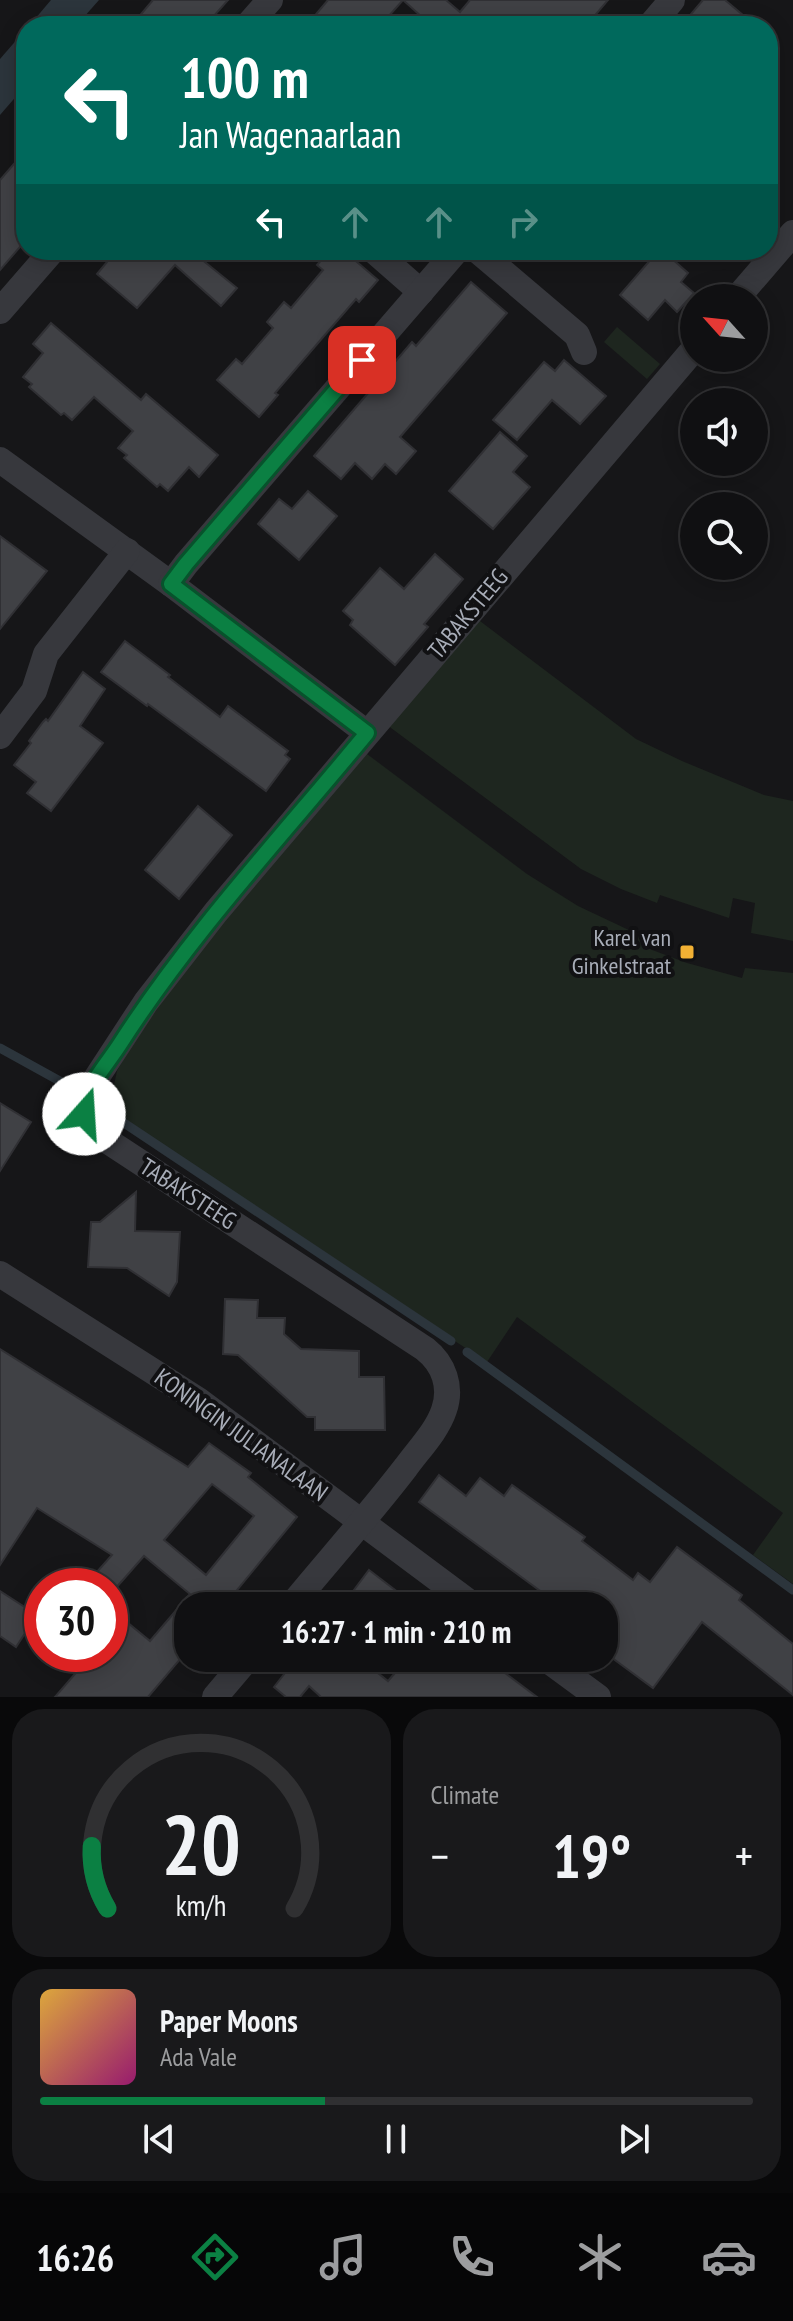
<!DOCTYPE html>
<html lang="en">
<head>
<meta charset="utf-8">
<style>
  body { margin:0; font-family:"PT Sans Narrow",sans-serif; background:#19191b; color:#f1f3f6; height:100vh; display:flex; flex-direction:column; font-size:30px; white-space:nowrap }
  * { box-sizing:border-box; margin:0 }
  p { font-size:26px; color:#9c9d9f }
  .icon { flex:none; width:44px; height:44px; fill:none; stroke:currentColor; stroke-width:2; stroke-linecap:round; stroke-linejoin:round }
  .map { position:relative; height:1697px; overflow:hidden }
  .sheet { display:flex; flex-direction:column; gap:12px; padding:12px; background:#09090a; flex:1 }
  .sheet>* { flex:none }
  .banner { position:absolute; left:16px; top:16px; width:762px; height:244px; border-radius:32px; box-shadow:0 4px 20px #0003,0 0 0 2px #303032; background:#00695c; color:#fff; overflow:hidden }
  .needle { width:52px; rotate:297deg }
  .fabs { position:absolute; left:680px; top:284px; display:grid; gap:16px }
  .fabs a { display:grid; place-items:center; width:88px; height:88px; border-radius:50%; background:#101012; box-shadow:0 4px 20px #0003,0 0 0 2px #303032; font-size:40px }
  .speed { position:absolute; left:24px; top:1568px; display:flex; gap:16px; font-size:40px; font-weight:700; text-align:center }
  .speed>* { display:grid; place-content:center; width:104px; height:104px; border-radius:50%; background:#101012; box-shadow:0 4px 20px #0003,0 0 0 2px #303032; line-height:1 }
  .speed .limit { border:12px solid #d22; background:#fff; color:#111 }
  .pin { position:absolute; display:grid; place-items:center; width:68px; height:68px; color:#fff; margin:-34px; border-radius:16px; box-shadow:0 4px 12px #0006 }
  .me { position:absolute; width:88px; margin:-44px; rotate:19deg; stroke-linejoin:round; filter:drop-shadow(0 0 6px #0008) }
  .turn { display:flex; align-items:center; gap:28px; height:168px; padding:0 32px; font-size:36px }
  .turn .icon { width:104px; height:104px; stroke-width:2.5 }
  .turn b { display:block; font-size:56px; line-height:68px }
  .lanes { display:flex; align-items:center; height:76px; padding:0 32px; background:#0003; justify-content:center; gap:40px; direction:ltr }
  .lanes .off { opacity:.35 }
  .big { font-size:60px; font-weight:700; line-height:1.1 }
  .sheet .widget { flex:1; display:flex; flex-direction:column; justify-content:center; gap:12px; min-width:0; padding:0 28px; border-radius:32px; background:#19191b }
  .sheet .dial { align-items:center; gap:0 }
  .dial svg { height:208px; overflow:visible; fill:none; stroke:#303032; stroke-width:7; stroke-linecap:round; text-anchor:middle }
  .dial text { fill:#f1f3f6; stroke:none }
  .song { display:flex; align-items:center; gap:24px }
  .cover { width:96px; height:96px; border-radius:12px; background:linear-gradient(135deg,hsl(40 70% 55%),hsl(320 70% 35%)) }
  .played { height:8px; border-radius:4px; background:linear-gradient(90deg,#0b8043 40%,#303032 40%) }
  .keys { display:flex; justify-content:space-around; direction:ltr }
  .heat { display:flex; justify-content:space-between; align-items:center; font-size:44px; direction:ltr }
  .sheet .tiles { flex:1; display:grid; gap:12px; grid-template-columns:1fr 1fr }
  .widget:last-child { grid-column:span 2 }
  .trip { position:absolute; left:174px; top:1592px; width:444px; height:80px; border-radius:32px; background:#101012; box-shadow:0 4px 20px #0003,0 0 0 2px #303032; font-weight:700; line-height:80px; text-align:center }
  .tab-bar { display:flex; height:128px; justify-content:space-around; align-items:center; background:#060607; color:#9c9d9f }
  .tab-bar .icon { width:56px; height:56px }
  .tab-bar .selected { color:#0b8043 }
  .tab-bar b { font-size:36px; color:#f1f3f6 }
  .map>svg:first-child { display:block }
  .green { fill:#1e261f }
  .water { fill:#2c353c }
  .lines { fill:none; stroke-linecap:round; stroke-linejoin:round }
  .stream { stroke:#2c353c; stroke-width:9 }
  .building { fill:#404145; stroke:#303034; stroke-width:2; fill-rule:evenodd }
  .minor { stroke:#37383d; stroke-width:26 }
  .route-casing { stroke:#07532c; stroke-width:20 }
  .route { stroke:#0b8043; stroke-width:14 }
  .poi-dot { fill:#f2b134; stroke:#111113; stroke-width:3 }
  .labels { text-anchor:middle; stroke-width:8; stroke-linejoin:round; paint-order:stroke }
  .street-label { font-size:24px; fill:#a8adb8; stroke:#111113 }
  .poi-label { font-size:24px; fill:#a8adb8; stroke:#111113; text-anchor:end }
</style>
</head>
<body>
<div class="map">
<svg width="793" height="1697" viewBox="0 0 793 1697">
  <rect width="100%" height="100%" fill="#161618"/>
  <g class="green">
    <polygon points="617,327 660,364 647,379 604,342"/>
    <polygon points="476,618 636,739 682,761 764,795 793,801 793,941 751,933 755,903 733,898 729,918 660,895 657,903 621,889 581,869 387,725"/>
    <polygon points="363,751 527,874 578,906 650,940 647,948 687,963 742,978 745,968 793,973 793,1584 753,1555 783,1513 517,1317 487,1362 355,1276 109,1108 117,1071 140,1028 161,999"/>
  </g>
  <g class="water">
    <polygon points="51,0 99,0 76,26 29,26"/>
    <polygon points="26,29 26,85 0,115 0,59"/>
  </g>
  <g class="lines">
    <g class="stream">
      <polyline points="0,1048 76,1090"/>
      <polyline points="94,1103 451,1341"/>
      <polyline points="467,1352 793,1590"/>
    </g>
  </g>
  <g class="building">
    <polygon points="153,0 228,0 205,26 131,26"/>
    <polygon points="328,0 446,0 460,12 470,0 608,0 586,26 432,26 403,0 380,26 306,26"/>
    <polygon points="703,0 725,0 756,26 706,26 691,14"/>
    <polygon points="26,150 26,240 0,270 0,180"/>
    <polygon points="117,250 190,250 237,288 221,306 175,265 137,308 97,274"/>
    <polygon points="330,250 343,250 378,280 359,302 356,299 324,336 275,393 278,395 259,417 217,380 236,359 242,364 273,328 267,322 284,302 291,308 323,270 317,265"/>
    <polygon points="659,250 662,250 688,273 681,282 694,293 677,312 665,300 648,320 620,295"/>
    <polygon points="471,282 507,313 400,437 416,451 396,474 385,464 372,479 355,463 341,479 314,456 412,342 416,346"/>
    <polygon points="51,323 141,400 146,394 218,455 199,477 189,467 168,491 160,484 157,487 124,458 127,455 118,448 133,431 94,397 72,420 64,413 61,415 29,387 32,384 23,377 43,353 33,344"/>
    <polygon points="564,360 606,396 580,424 552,400 517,440 493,420 544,362 555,371"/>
    <polygon points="500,432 527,456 513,472 530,487 493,529 449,491"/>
    <polygon points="308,491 337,516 299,560 258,524 279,499 292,509"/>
    <polygon points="0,536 47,571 0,629"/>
    <polygon points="435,554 463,579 424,624 428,627 395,665 350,625 353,620 343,611 380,568 404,589"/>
    <polygon points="125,641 170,675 168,677 220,717 228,706 288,751 285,755 290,759 266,791 148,704 147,706 101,672"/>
    <polygon points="83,672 105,689 80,726 103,743 51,811 27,793 36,782 14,765 31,743 29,741 43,722 46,719 48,721"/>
    <polygon points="198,806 232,835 179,899 145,870"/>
    <polygon points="0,1103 31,1122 0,1171"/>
    <polygon points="136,1192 135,1231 180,1232 177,1282 169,1296 127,1268 88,1267 91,1222 100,1222"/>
    <polygon points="225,1299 258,1300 257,1318 285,1318 284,1334 301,1349 359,1351 359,1377 384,1377 385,1430 315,1430 315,1417 307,1417 238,1355 223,1354"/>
    <path d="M0 1349 188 1467 209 1443 251 1473 248 1477 297 1517 224 1606H188V1650L148 1697H55L87 1660 93 1665 103 1654H110V1645L128 1623 150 1641 190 1594 144 1556 115 1589 96 1573 112 1555 37 1508 0 1565ZM212 1484 254 1516 206 1575 164 1540Z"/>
    <polygon points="439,1475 466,1496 480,1478 504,1496 512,1485 585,1537 582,1541 633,1580 638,1573 650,1582 677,1547 742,1595 739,1600 793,1644 793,1695 702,1622 653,1688 604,1652 604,1606 540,1606 547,1596 419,1502"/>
    <polygon points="369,1570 416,1606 342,1606"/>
    <polygon points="0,1591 37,1615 16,1647 0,1636"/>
    <polygon points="276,1658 359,1658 388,1681 407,1659 421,1671 431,1658 485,1658 537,1697 321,1697 309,1686 300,1697 286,1697 274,1687 288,1669"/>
  </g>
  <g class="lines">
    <g class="minor">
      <polyline points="247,26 270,0"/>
      <polyline points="650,26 672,0"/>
      <polyline points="373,250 421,292"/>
      <polyline points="477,250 577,335 584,352"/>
      <polyline points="737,298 793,233"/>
      <polyline points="0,311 53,250"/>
      <polyline points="0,460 171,584 367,733"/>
      <polyline points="171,584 186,564 457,250"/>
      <polyline points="0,736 34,691 46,654 127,551"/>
      <polyline points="0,1274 198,1400 474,1606"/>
      <path d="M291 1606C329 1560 369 1515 406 1467 419 1449 437 1431 444 1410 452 1387 444 1364 425 1349L94 1132 89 1127 84 1114 86 1098 97 1077 146 1002 216 912 694 349"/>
      <polyline points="545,1658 598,1697"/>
      <polyline points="215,1697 248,1658"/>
    </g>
  </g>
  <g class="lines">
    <g class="route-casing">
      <path id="route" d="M84 1114C85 1086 106 1066 120 1044 192 932 283 835 367 733L171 584 186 564 362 360"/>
    </g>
    <use href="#route" class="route"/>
  </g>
  <rect class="poi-dot" x="679" y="944" width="16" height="16" rx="4"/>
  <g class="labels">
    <g class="street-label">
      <text transform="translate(468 614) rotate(-50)" y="8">TABAKSTEEG</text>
      <text transform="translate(188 1194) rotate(33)" y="8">TABAKSTEEG</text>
      <text transform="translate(241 1435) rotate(36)" y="8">KONINGIN JULIANALAAN</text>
    </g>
    <g class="poi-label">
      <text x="671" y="946">Karel van<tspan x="671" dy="28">Ginkelstraat</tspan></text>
    </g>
  </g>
</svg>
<div class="fabs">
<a><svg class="needle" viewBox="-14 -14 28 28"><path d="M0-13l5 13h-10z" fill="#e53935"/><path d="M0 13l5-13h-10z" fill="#9c9d9f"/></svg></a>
<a><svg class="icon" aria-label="sound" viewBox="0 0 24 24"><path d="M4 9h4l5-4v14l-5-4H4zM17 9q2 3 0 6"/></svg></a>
<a><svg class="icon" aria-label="search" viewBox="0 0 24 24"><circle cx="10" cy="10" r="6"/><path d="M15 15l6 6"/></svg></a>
</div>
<div class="speed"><div class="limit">30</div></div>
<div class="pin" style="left:362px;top:360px;background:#d93025"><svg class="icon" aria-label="arrive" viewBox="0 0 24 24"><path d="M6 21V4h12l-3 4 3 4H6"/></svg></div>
<svg class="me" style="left:84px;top:1114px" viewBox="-20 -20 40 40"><circle r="19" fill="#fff"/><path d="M0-13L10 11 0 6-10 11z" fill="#0b8043"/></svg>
<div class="trip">16:27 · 1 min · 210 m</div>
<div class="banner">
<div class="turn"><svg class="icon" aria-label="left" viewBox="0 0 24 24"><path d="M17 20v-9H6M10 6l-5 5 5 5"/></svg><div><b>100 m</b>Jan Wagenaarlaan</div></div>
<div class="lanes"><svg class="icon" aria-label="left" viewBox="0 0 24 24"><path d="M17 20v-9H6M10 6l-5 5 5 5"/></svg><svg class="icon off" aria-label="ahead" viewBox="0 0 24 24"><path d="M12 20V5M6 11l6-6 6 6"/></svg><svg class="icon off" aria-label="ahead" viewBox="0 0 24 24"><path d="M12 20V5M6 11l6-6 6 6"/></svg><svg class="icon off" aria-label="right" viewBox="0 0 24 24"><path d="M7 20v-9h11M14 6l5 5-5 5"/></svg></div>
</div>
</div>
<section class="sheet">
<div class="tiles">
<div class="widget dial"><svg viewBox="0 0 100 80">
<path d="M14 69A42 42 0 1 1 86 69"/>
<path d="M14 69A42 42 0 0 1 8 45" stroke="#0b8043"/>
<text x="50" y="56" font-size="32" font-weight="700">20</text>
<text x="50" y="72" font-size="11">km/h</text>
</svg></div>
<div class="widget"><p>Climate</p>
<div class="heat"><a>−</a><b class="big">19°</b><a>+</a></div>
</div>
<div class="widget">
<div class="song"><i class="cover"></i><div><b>Paper Moons</b><p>Ada Vale</p></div></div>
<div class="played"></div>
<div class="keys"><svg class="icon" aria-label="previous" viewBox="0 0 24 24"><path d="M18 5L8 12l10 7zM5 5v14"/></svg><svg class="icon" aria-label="pause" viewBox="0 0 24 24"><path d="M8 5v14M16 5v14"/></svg><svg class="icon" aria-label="next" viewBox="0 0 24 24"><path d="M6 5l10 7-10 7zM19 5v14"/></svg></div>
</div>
</div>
</section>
<nav class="tab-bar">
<b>16:26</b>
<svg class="icon selected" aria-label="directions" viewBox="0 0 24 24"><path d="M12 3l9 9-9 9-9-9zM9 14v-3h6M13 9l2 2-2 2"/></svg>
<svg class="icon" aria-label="music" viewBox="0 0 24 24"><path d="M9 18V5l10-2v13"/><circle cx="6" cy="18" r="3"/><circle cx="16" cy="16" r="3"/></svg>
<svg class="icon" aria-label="phone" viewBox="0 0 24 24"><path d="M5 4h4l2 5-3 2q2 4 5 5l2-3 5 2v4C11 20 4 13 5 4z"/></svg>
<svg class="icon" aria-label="climate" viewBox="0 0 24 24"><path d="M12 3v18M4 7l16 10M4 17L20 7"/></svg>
<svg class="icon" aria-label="car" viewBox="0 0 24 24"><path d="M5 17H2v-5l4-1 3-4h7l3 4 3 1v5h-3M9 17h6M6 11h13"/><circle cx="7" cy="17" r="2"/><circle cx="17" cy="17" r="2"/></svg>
</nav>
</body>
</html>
